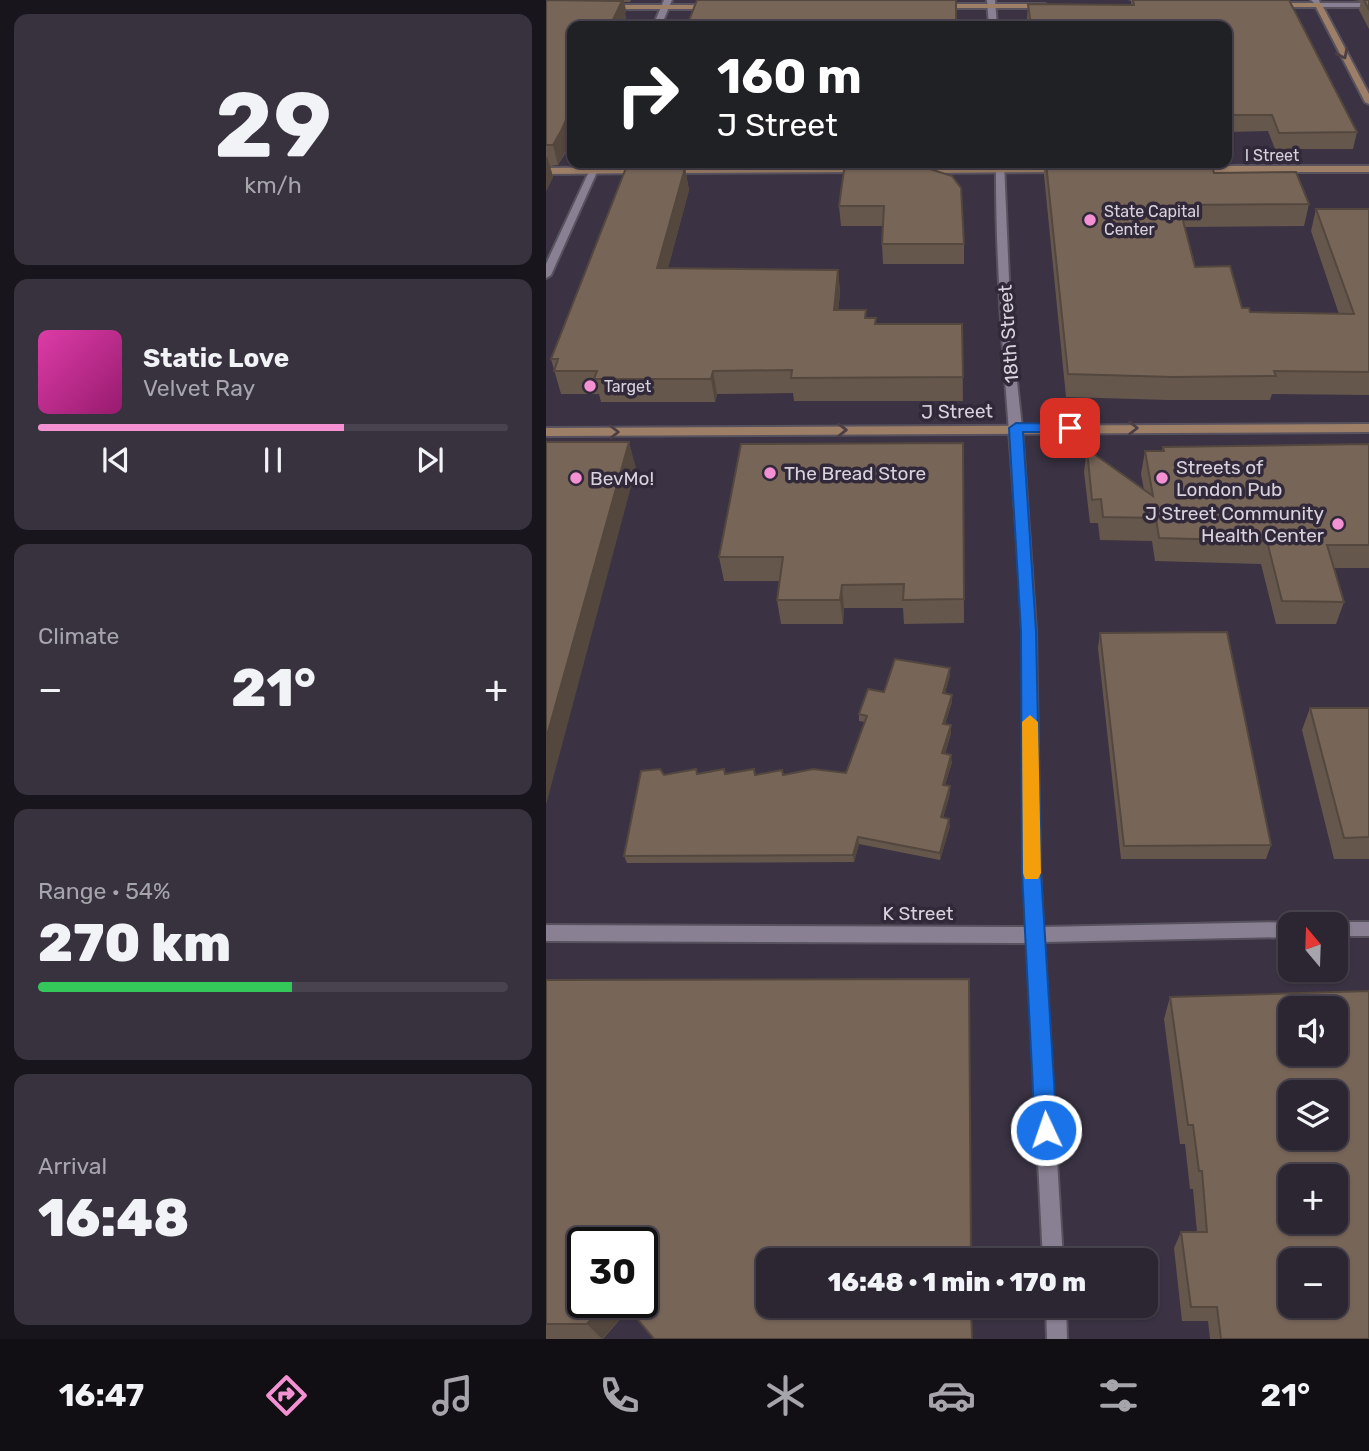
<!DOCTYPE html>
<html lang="en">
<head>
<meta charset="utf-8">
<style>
  body { margin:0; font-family:Rubik,sans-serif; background:#38323f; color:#f1f3f6; height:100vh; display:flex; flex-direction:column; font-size:26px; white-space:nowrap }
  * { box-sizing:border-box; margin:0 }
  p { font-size:23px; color:#a6a5ac }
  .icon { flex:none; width:38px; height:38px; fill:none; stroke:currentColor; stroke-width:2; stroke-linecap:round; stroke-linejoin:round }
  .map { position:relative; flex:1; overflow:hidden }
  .details { display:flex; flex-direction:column; gap:14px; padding:14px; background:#18151c; width:546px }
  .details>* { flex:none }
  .hud { position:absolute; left:21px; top:21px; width:665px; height:147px; border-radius:14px; box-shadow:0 2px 5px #0004,0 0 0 2px #48434e; background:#202124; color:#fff; overflow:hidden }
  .needle { width:46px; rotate:341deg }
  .tools { position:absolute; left:732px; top:912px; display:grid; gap:14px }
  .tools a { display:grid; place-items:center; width:70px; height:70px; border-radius:14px; background:#2c2633; box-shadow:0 2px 5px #0004,0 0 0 2px #48434e; font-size:35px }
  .speed { position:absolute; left:21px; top:1227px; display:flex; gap:14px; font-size:35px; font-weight:700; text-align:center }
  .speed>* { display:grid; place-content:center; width:91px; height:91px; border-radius:50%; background:#2c2633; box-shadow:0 2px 5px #0004,0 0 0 2px #48434e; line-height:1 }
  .speed .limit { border:4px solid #111; border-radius:10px; background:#fff; color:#111 }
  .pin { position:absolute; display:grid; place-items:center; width:60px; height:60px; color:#fff; margin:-30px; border-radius:14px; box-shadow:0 4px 10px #0006 }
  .me { position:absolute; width:77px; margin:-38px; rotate:357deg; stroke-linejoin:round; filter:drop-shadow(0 0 5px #0008) }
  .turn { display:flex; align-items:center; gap:24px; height:147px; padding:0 35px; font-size:32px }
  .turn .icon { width:91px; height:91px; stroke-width:2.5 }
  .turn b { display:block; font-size:49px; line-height:60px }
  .big { font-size:52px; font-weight:800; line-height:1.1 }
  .details .widget { flex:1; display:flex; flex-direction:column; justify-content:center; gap:10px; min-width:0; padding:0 24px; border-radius:14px; background:#38323f }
  .details .dial { align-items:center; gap:0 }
  .dial b { font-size:91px; line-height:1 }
  .song { display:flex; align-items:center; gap:21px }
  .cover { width:84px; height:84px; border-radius:10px; background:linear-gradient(135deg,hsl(320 70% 55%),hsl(320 70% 35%)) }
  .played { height:7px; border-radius:4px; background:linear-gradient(90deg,#f491d3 65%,#48434e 65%) }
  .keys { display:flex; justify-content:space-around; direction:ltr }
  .heat { display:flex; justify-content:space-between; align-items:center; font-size:38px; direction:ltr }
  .charge { height:10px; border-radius:5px; background:linear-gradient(90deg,#34c759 54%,#48434e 0) }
  .trip { position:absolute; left:210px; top:1248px; width:402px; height:70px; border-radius:14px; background:#2c2633; box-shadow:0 2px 5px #0004,0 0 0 2px #48434e; font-weight:800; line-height:70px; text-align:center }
  .dock { display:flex; height:112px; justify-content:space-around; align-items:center; background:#120f14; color:#a6a5ac }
  .dock .icon { width:49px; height:49px }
  .dock .on { color:#f491d3 }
  .dock b { font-size:32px; color:#f1f3f6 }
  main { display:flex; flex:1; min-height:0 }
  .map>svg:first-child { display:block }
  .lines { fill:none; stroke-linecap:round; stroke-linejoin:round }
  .street-casing { stroke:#58525f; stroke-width:4 }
  .secondary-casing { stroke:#58525f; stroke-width:4 }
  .street { fill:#898093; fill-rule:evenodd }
  .secondary { fill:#9d7f67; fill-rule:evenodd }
  .wall { fill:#66574c }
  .shaded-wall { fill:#53473e }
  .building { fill:#776558; stroke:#53473e; stroke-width:2; fill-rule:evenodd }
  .oneway { stroke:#4c3e44 }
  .route { fill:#1a73e8; stroke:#114b97; stroke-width:2 }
  .slow { fill:#f59e0b }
  .poi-dot { fill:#f491d3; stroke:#312939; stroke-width:2.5 }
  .labels { text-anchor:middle; stroke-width:7; stroke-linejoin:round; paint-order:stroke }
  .far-street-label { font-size:16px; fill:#d7d2dc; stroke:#312939 }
  .far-poi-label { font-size:16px; fill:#d7d2dc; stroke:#312939; text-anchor:start }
  .street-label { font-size:19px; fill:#d7d2dc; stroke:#312939 }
  .poi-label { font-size:19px; fill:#d7d2dc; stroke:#312939; text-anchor:start }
</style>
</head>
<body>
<main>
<section class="details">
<div class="widget dial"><b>29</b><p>km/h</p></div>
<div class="widget">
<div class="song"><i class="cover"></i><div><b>Static Love</b><p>Velvet Ray</p></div></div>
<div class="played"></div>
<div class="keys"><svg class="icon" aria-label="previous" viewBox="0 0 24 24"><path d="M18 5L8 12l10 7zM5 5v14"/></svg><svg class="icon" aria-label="pause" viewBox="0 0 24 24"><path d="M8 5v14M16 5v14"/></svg><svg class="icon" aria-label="next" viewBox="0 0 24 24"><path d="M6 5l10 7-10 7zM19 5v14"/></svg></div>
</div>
<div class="widget"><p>Climate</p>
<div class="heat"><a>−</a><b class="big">21°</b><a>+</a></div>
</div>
<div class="widget"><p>Range · 54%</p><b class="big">270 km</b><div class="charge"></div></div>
<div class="widget"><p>Arrival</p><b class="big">16:48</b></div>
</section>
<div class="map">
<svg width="823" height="1339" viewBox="0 0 823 1339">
  <rect width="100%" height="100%" fill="#3b3344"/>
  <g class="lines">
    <g class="street-casing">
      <g id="street">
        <polygon points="118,0 126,0 115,26 107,26"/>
        <polygon points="441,0 449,0 451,26 443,26"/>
        <polygon points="765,0 773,0 774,3 823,3 823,7 772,7"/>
        <polygon points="47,163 55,163 5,275 0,278 0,264"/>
        <path d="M450 163H458L465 326 476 428 490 631 494 872 497 927 744 922 750 924H744V937L498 942 517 1260H497L481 943 0 941V925L481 927C476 828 480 729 476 630 470 474 449 319 450 163Z"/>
        <polygon points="789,922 823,922 823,936 789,936 789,924 783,924"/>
        <polygon points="500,1306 520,1306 521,1339 501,1339"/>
      </g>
    </g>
    <g class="secondary-casing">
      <g id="secondary">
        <polygon points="729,3 775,3 823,94 823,104 819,102 770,7 726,7"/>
        <polygon points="390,4 499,4 503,6 499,8 393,8"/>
        <polygon points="58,5 167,5 171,7 167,9 61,9"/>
        <polygon points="823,166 823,172 649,172 645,169 649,166"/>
        <polygon points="314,167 317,168 317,172 121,173 117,170 121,167"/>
        <polygon points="517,167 521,170 520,172 369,173 365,170 369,167"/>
        <polygon points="0,168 97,167 101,170 97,173 0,174"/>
        <polygon points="823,424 823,432 0,436 0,428"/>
      </g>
    </g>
    <use href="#street" class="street"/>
    <use href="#secondary" class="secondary"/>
  </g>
  <g class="wall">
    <polygon points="0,0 85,0 84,2 78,2 80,11 79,14 80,19 77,26 26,26 20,152 12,165 4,166 7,177 0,191"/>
    <polygon points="582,0 743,0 811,132 807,149 729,149 722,131 681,132 681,26 482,26 481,19 482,4 585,5 585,1"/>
    <polygon points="807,0 823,0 823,29 813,10 815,1"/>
    <polygon points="299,163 418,244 418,264 337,264 336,244 337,226 295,226 293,206"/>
    <polygon points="496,163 644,163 645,166 763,204 758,226 639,227 649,267 696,308 704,312 793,314 765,231 770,209 823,209 823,395 726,394 724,400 622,400 520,397 498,175 498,164 496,164"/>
    <polygon points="139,168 143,190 122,268 292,270 294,293 292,310 320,318 330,324 416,324 417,401 248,401 247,393 171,394 169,402 55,402 53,394 15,394 5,359"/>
    <polygon points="417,443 418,623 358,624 357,608 298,608 297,624 235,624 231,600 233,581 178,581 173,557"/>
    <polygon points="823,444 823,568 788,568 798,602 790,624 730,624 715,564 609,561 606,541 554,540 552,523 544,523 538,472 541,449 598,490 595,474 599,451 616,451 617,447"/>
    <polygon points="554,633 725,845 720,859 575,859 552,648"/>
    <polygon points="404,668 404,675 399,693 406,702 399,724 405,733 399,754 406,762 399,785 404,786 404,793 397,818 404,826 394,860 313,844 308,862 81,863 78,856 118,775 180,774 237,775 300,773 319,722 313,721 313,714 338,692"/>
    <polygon points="764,708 823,708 823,859 788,859 756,730"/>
    <polygon points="0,980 83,1309 57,1339 0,1339"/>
    <polygon points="624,997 823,1339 664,1339 662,1321 636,1321 628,1248 635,1232 651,1232 647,1189 644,1189 639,1144 634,1144 618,1019"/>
  </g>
  <g class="shaded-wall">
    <polygon points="73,0 78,0 80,11 79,14 80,19 77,26 64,26"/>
    <polygon points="26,107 26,138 12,165 7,145"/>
    <polygon points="1,156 7,177 0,191 0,158"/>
    <polygon points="139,168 143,190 116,291 111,268"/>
    <polygon points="292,270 294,293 290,333 288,310"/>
    <polygon points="167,371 171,394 169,402 165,379"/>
    <polygon points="83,442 90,468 0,805 0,739"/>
    <polygon points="296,585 298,608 297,624 294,600"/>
    <polygon points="404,668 404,675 397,700 397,693"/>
    <polygon points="406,695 406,702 397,731 397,724"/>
    <polygon points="405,725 405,733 397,761 396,753"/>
    <polygon points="405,755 406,762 397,792 397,785"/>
    <polygon points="404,786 404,793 395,825 395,817"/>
    <polygon points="403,819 404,826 394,860 394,853"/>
    <polygon points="312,837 313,844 308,862 307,855"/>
    <polygon points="60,1302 77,1302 83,1309 56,1339 41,1324"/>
  </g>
  <g class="building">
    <polygon points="0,0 76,1 64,26 26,26 26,107 15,131 7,145 0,145"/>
    <polygon points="151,0 410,0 410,26 141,26"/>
    <polygon points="587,0 743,0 811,132 733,133 726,115 681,115 681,26 485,26 482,4 588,5"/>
    <polygon points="818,0 823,0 823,10"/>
    <polygon points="299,163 365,163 406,176 415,188 418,244 336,244 338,206 293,206"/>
    <polygon points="500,163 644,163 645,166 666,166 668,173 750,172 763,204 633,205 649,267 684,266 696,308 703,308 704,312 808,314 770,209 823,209 823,372 728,371 730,376 626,377 522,374"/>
    <polygon points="80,168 139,168 111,268 292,270 288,310 320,310 319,318 330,318 329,324 416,324 417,377 245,378 246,370 167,371 165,379 48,379 51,371 8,371 12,359 5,359"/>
    <polygon points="0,442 83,442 0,739"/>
    <polygon points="417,443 418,599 357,600 358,584 296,585 294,600 231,600 237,557 173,557 195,444"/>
    <polygon points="823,444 823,545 781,545 798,602 736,601 721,541 613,538 610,518 557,517 555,499 546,500 541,449 607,496 599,451 618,451 617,447"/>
    <polygon points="681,632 725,845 578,846 554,633"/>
    <polygon points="349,659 404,668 397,693 406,695 397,724 405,725 396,753 405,755 397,785 404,786 395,817 403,819 394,853 312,837 307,855 78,856 95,771 114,769 118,775 150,769 151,774 178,769 179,774 208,769 209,775 236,770 237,775 267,769 300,773 321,716 313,714 322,689 338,692"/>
    <polygon points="764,708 823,708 823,837 798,838"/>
    <polygon points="423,979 425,1260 222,1260 222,1306 425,1306 426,1339 108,1339 77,1302 96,1302 96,1242 37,1242 37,1302 60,1302 41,1324 0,1324 0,980"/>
    <path d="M823 991V1339H675L671 1307H645L635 1232H661L656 1171H653L647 1125H642L624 997ZM744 1008H789V1054H744ZM744 1092H789V1138H744ZM744 1176H789V1222H744ZM744 1260H789V1306H744Z"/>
  </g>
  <defs><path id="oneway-chevron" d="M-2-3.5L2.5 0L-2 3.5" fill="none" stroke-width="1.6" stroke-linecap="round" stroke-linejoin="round" transform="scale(1.75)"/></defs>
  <g class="oneway">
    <use href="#oneway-chevron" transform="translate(797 54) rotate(63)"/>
    <use href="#oneway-chevron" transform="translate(587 428)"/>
    <use href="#oneway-chevron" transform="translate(296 430) rotate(-1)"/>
    <use href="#oneway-chevron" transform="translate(68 432)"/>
  </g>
  <polygon class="route" points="470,423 524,424 531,428 524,432 477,432 490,631 495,872 511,1130 508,1137 500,1140 492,1137 489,1130 476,872 475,631 463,428"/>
  <polygon class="slow" points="484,715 492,722 495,873 492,879 479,879 477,873 476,722"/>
  <g class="poi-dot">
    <circle cx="544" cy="220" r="7"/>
    <circle cx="44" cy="386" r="7"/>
    <circle cx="224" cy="473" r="7"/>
    <circle cx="30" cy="478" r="7"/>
    <circle cx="616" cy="478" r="7"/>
    <circle cx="792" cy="524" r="7"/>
  </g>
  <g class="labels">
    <g class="far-street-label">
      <text x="726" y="161">I Street</text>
    </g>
    <g class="far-poi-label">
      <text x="558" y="217">State Capital<tspan x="558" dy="18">Center</tspan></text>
      <text x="58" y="392">Target</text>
    </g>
    <g class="street-label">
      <text transform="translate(462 334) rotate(-94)" y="7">18th Street</text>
      <text transform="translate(411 411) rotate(-1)" y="7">J Street</text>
      <text x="372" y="920">K Street</text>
    </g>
    <g class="poi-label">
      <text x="630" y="474">Streets of<tspan x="630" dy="22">London Pub</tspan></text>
      <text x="238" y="480">The Bread Store</text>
      <text x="44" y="485">BevMo!</text>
      <text x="778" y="520" text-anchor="end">J Street Community<tspan x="778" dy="22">Health Center</tspan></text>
    </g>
  </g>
</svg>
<div class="tools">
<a><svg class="needle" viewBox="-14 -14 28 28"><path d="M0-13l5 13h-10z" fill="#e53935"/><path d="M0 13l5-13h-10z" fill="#a6a5ac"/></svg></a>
<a><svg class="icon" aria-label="sound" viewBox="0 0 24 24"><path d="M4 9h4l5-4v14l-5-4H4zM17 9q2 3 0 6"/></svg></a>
<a><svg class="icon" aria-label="layers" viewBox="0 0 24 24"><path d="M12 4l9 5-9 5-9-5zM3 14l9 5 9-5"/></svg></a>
<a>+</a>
<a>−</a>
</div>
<div class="speed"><div class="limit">30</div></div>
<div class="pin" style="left:524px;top:428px;background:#d93025"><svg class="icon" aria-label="arrive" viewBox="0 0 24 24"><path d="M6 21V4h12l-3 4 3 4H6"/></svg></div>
<svg class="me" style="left:500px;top:1130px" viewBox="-20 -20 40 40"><circle r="17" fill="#1a73e8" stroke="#fff" stroke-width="3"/><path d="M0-11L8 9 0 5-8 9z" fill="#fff"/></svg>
<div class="trip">16:48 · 1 min · 170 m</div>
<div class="hud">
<div class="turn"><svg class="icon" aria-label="right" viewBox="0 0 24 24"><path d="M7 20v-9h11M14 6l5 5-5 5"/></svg><div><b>160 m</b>J Street</div></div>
</div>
</div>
</main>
<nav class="dock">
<b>16:47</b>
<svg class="icon on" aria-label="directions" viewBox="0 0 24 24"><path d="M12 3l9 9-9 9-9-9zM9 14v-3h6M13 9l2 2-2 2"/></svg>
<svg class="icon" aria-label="music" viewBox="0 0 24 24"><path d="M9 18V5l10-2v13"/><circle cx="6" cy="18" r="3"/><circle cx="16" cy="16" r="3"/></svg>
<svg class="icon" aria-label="phone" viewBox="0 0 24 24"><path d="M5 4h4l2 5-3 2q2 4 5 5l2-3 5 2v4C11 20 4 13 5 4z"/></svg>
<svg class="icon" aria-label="climate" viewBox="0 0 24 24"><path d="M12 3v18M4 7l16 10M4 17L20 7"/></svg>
<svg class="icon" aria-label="car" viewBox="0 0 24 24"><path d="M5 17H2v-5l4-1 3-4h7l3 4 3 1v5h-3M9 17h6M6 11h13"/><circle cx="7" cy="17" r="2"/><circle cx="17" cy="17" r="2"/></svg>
<svg class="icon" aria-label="filters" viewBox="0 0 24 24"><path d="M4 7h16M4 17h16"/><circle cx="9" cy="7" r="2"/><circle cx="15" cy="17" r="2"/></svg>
<b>21°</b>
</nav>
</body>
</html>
